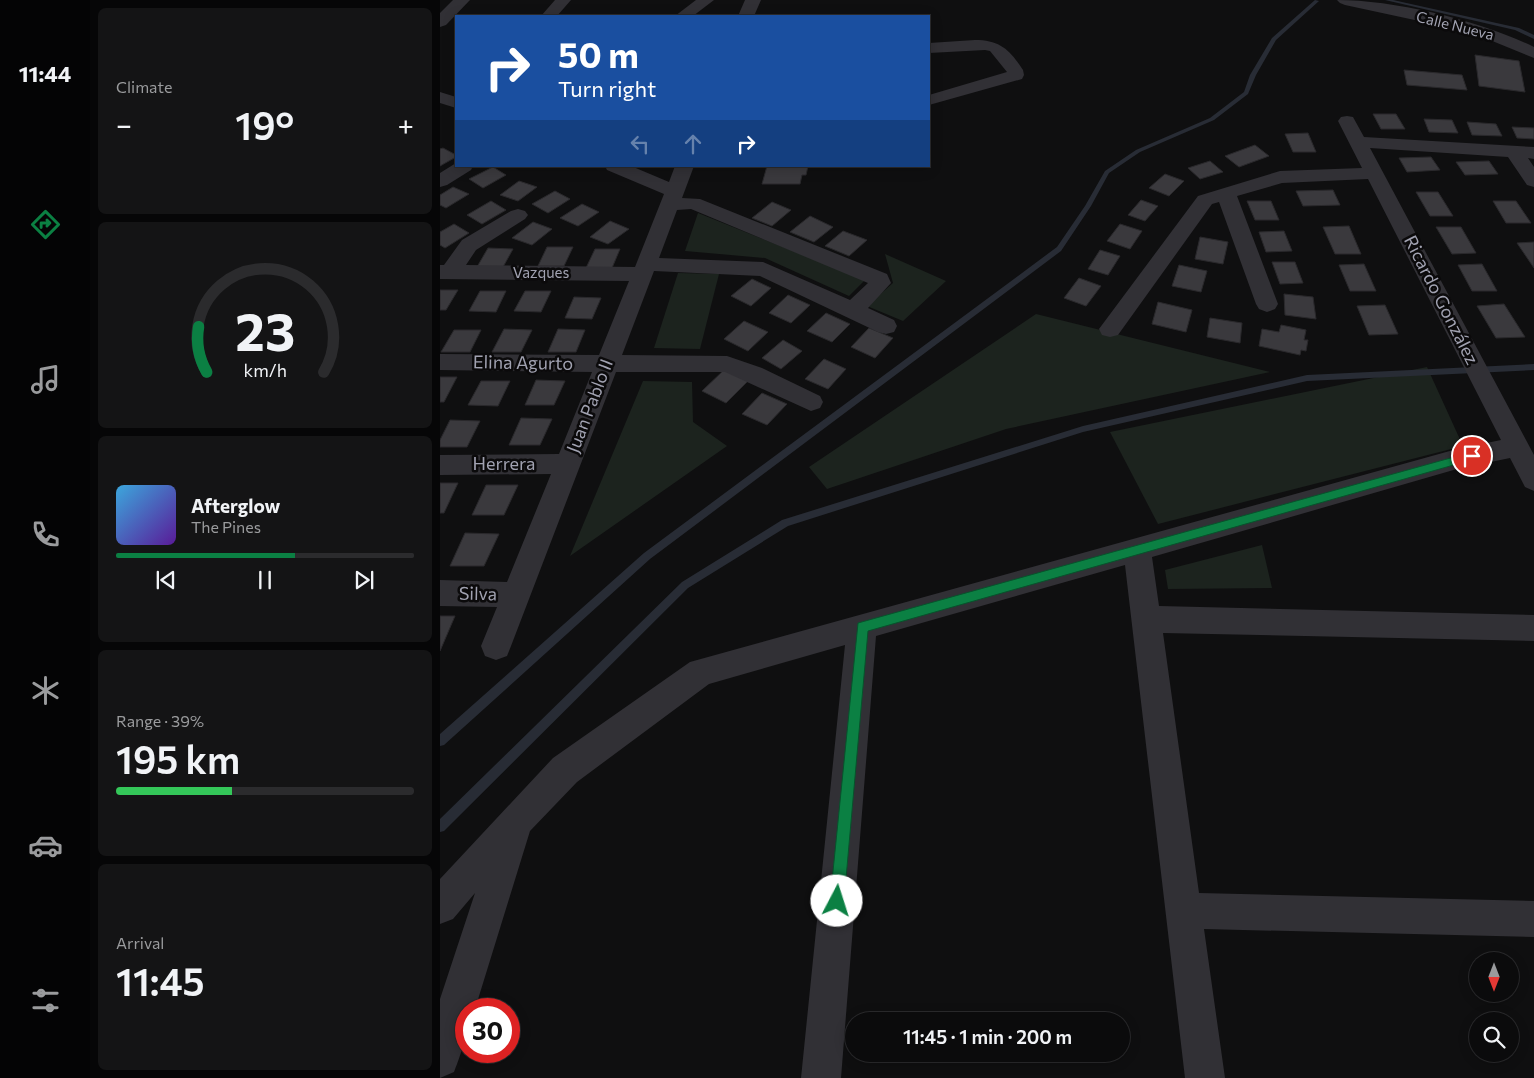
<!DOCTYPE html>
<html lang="en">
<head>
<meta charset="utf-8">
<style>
  body { margin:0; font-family:Commissioner,sans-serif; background:#141415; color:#f1f3f6; height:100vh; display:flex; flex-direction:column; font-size:19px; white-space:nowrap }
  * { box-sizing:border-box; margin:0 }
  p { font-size:16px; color:#9a9b9d }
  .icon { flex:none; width:28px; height:28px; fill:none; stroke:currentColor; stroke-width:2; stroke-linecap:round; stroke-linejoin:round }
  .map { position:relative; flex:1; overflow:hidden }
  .side { display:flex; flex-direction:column; gap:8px; padding:8px; background:#060607; width:350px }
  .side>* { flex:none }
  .banner { position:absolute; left:15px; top:15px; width:475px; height:152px; border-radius:0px; box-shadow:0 2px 12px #0003,0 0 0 1px #2b2b2d; background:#1a4fa0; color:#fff; overflow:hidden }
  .needle { width:32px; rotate:180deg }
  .buttons { position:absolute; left:1029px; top:952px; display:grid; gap:10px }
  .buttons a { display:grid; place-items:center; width:50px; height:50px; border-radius:50%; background:#0b0b0c; box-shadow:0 2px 12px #0003,0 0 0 1px #2b2b2d; font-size:25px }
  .speed { position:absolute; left:15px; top:998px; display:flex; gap:10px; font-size:25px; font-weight:700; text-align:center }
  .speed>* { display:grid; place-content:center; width:65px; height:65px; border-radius:50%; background:#0b0b0c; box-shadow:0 2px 12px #0003,0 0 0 1px #2b2b2d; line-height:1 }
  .speed .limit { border:8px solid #d22; background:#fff; color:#111 }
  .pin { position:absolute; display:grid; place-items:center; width:42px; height:42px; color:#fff; margin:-21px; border:2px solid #fff; border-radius:50%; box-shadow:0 1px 5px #0007 }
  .me { position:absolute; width:55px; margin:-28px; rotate:5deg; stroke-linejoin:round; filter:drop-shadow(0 0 4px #0008) }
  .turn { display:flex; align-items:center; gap:18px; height:105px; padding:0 20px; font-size:22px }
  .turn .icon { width:65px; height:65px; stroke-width:2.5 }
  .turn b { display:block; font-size:35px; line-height:42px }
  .lanes { display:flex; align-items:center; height:48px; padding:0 20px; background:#0003; justify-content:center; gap:25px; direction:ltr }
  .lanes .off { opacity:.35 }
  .big { font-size:38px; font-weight:600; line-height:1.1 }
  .side .tile { flex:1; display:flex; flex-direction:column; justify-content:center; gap:8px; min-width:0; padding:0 18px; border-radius:8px; background:#141415 }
  .side .dial { align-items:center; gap:0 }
  .dial svg { height:130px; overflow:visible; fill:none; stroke:#2b2b2d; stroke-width:7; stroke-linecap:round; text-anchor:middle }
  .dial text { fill:#f1f3f6; stroke:none }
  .song { display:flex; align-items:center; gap:15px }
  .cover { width:60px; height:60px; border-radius:8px; background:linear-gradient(135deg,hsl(200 70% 55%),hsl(270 70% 35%)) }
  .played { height:5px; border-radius:2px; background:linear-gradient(90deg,#0b8043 60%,#2b2b2d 60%) }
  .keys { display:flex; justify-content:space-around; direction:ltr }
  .heat { display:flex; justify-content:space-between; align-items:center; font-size:28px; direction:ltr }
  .charge { height:8px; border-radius:4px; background:linear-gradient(90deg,#34c759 39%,#2b2b2d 0) }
  .trip { position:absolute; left:405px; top:1012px; width:285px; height:50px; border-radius:25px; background:#0b0b0c; box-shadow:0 2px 12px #0003,0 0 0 1px #2b2b2d; font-weight:600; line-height:50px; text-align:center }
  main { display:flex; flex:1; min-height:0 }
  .tabs { display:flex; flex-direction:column; width:90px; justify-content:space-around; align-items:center; background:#040405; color:#9a9b9d }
  .tabs .icon { width:35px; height:35px }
  .tabs .current { color:#0b8043 }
  .tabs b { font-size:22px; color:#f1f3f6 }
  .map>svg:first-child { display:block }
  .green { fill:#1c231e }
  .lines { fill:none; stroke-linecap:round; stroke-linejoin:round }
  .stream { fill:#282c35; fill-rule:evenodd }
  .building { fill:#3a393d; stroke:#2a292c }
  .minor { fill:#313035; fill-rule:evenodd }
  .route { fill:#0b8043; stroke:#07532c }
  .labels { text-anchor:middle; stroke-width:5; stroke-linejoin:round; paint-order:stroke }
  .far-street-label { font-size:15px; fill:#a1a2b1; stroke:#0b0a0b }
  .street-label { font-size:18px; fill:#a1a2b1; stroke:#0b0a0b }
</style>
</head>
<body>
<main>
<nav class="tabs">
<b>11:44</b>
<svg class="icon current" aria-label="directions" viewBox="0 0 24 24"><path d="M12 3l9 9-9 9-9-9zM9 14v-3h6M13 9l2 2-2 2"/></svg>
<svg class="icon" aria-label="music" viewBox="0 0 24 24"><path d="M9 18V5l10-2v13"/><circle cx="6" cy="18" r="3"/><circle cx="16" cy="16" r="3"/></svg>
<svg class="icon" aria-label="phone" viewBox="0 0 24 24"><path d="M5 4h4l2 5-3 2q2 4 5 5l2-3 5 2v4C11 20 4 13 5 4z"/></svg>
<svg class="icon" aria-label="climate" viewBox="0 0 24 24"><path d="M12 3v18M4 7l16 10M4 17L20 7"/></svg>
<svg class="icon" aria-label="car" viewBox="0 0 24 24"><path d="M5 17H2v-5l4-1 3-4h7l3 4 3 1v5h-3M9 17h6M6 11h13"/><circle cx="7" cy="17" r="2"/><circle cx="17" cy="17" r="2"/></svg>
<svg class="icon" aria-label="filters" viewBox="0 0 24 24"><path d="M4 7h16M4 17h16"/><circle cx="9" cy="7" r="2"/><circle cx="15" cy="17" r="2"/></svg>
</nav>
<section class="side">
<div class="tile"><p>Climate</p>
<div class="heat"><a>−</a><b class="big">19°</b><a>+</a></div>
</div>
<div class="tile dial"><svg viewBox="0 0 100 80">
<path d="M14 69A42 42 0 1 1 86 69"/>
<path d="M14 69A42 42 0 0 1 9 41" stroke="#0b8043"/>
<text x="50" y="56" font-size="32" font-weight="700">23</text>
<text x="50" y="72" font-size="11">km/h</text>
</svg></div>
<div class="tile">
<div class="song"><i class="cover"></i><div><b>Afterglow</b><p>The Pines</p></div></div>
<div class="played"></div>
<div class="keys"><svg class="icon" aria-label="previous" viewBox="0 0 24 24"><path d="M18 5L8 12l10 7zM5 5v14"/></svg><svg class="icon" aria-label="pause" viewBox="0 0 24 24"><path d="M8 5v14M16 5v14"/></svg><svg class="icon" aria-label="next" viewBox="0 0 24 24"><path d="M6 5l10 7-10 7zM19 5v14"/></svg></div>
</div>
<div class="tile"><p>Range · 39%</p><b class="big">195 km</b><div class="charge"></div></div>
<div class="tile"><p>Arrival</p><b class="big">11:45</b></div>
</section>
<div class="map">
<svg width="1094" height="1078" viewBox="0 0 1094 1078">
  <rect width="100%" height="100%" fill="#0f0f10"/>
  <g class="green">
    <polygon points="258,213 425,280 409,296 325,258 245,251"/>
    <polygon points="445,254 506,281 463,321 427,306 453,283"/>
    <polygon points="238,273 279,274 260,349 214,348"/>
    <polygon points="596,314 830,372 566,429 387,489 369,467"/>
    <polygon points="987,367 1023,446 718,524 670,432"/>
    <polygon points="203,381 252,382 253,422 287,446 130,556"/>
    <polygon points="822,545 832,588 728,589 725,570"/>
  </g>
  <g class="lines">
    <g class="stream">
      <polygon points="875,0 879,1 836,40 816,75 808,94 774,120 700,152 669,173 651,206 621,251 210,559 4,745 0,746 0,734 204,553 617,247 645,206 665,171 696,150 770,118 804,92 810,75 832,38"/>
      <polygon points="945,0 953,0 1079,28 1094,35 1094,39 1075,30"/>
      <polygon points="1094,364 1094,370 867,381 643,432 348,526 248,588 4,831 0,832 0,819 242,582 342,520 643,426 867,375"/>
    </g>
  </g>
  <g class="building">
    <polygon points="1035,55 1079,61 1085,92 1039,86"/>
    <polygon points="964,70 1022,75 1027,90 967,85"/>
    <polygon points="933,114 956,114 965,129 941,129"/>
    <polygon points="984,119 1012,120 1018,133 989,132"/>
    <polygon points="1027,122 1056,124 1062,136 1032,135"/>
    <polygon points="1072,127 1094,128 1094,139 1077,138"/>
    <polygon points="868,133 876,152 853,152 845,134"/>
    <polygon points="815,145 829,156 799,167 785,156"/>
    <polygon points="3,148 16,155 16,157 0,166 0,149"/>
    <polygon points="991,157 1000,170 967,172 959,158"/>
    <polygon points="770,161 783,172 760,179 748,168"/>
    <polygon points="1049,161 1058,174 1025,175 1016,162"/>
    <polygon points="327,166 368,166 366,175 362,175 360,184 322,184"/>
    <polygon points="53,167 66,175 43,188 29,179"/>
    <polygon points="725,174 744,181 729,196 709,188"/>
    <polygon points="79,181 97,187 78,201 60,195"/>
    <polygon points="13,187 29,194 6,208 0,205 0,195"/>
    <polygon points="893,190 900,205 863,206 856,191"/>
    <polygon points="115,191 130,199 108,213 92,204"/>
    <polygon points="976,192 998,192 1013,216 990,216"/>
    <polygon points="701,200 718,206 705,221 688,215"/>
    <polygon points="51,201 66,210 42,224 27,215"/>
    <polygon points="807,201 831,201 839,220 815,220"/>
    <polygon points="1053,201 1076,201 1091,223 1066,223"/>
    <polygon points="332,202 351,210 332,226 312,218"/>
    <polygon points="142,204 159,212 138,226 120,218"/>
    <polygon points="370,216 393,227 374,242 350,232"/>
    <polygon points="170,221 189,229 168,244 150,237"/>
    <polygon points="93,222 112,229 92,245 72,238"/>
    <polygon points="14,224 29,233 5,248 0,245 0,232"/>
    <polygon points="680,224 702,231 690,249 667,241"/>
    <polygon points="909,226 921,254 895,254 883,227"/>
    <polygon points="996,227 1021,227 1036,253 1012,254"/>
    <polygon points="403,231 427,240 409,256 385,246"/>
    <polygon points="844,231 852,251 826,252 819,232"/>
    <polygon points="760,237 788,242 783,264 755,259"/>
    <polygon points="1094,242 1094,268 1077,243"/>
    <polygon points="107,247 133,247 124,266 98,266"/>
    <polygon points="48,248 73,249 63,267 37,267"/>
    <polygon points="155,249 180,249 172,268 146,268"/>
    <polygon points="660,250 680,256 668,275 648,269"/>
    <polygon points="832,262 855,262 863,283 840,284"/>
    <polygon points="924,264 936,291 910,291 899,265"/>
    <polygon points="1042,264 1057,291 1032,291 1018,265"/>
    <polygon points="739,265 767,271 761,292 732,286"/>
    <polygon points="639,278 661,286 646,306 624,298"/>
    <polygon points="312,279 331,288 311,306 291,296"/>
    <polygon points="0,290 18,290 6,310 0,310"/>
    <polygon points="40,291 66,291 56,312 29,311"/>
    <polygon points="85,291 111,291 101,312 74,311"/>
    <polygon points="844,294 873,297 876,319 845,315"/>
    <polygon points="348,295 370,305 351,323 329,313"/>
    <polygon points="134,297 161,298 152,319 125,318"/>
    <polygon points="718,302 752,310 746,332 712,324"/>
    <polygon points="1064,304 1085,337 1056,338 1037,306"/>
    <polygon points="945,305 958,334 929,335 917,306"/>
    <polygon points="386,313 410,324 392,342 367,331"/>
    <polygon points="770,318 802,323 800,343 767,337"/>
    <polygon points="304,321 328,332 308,351 284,339"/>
    <polygon points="841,325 866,330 864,340 868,340 866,351 861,350 860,355 819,346 822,329 839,332"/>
    <polygon points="429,328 453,338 435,358 411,347"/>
    <polygon points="64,329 92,330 81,352 52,352"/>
    <polygon points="118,329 145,330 136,352 108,352"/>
    <polygon points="14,330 41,330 30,352 1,352"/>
    <polygon points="343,340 362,351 341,369 322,358"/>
    <polygon points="384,359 406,369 388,389 365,379"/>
    <polygon points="284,370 308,381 286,403 262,391"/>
    <polygon points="0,377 17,377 4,402 0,402"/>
    <polygon points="96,380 125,381 114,405 85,405"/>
    <polygon points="41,381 70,381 58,406 28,405"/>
    <polygon points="322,393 347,404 327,425 302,414"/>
    <polygon points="81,418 112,419 100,445 69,445"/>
    <polygon points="10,420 40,421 27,447 0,447 0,440"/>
    <polygon points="0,483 18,483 4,513 0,513"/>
    <polygon points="46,485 78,485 64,515 32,515"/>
    <polygon points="25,533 59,534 44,566 10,566"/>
    <polygon points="0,616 15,616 0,651"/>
  </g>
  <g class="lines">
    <g class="minor">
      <polygon points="13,0 30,0 6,25 0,27 0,13"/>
      <polygon points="115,0 131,0 117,16 101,16"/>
      <polygon points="256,0 274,0 253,16 235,16"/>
      <polygon points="305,0 321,0 314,16 298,16"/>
      <path d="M897 0C956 0 1041 21 1094 47V58L1045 38 1021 30 905 5 900 3Z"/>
      <path d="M535 40C560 40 570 50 583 70L584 75 582 79 489 105V95L567 72 550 51 545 50 489 53V43Z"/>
      <polygon points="0,92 16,97 16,108 0,103"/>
      <path d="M907 116 913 117 924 137 1094 147V159L1088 158 1094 167V187L1087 185 1068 157 930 148 1094 455V491L1085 487 1070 458 1017 469 712 557 719 606 1094 615V641L723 633 759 893 1094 901V937L764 929 785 1078H745L685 565 436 636 401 1078H361L405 645 269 684 137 782 90 831 35 1009H26C26 1036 24 1047 14 1072L0 1078V999L35 893 13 919 0 924V879L113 758 250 662 1017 449 1061 440 928 179 842 183 797 196 838 304 835 309 827 312 819 309 816 304 779 202 772 204 678 335 670 337 662 335 659 329 758 196 840 171 922 168 898 121 901 117Z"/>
      <polygon points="16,163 16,166 33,166 31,170 7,185 0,187 0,173"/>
      <path d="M165 166H191L229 182 235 166H254L242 198 260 199 447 274 451 283 428 308 454 320 457 326 454 332 446 334 438 332 320 276 214 271 182 355 287 356 322 368 380 396 383 402 380 408 371 411 285 372H176L71 646 67 656 56 660 45 656 41 646 57 607 0 606V580L67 582 111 474 0 475V455L119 454 152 372 0 370V354L159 355 189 281 0 279V265H4L22 240 71 211 78 209 85 211 88 215 85 219 36 250 26 265 195 267 224 194 167 170ZM251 209 428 283 410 300 323 262 219 258 237 210Z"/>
    </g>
  </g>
  <polygon class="route" points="1032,452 1037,456 1035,459 428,631 404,901 402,907 397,909 392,907 390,901 418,623"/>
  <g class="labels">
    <g class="far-street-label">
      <text transform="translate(1015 26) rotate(14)" y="5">Calle Nueva</text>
      <text x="101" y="278">Vazques</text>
    </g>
    <g class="street-label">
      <text transform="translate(1001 300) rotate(63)" y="6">Ricardo González</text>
      <text transform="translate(83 363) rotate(1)" y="6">Elina Agurto</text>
      <text transform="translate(150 406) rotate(-69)" y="6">Juan Pablo II</text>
      <text x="64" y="470">Herrera</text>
      <text transform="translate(38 594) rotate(1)" y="6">Silva</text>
    </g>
  </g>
</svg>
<div class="buttons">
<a><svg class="needle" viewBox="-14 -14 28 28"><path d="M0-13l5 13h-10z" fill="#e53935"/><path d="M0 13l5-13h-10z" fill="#9a9b9d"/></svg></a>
<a><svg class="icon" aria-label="search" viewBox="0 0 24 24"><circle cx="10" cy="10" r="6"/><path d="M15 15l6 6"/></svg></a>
</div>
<div class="speed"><div class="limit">30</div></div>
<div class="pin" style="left:1032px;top:456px;background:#d93025"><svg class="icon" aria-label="arrive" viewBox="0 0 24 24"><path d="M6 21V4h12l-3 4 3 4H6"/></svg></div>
<svg class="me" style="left:397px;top:901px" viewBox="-20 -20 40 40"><circle r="19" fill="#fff"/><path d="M0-13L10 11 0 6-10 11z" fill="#0b8043"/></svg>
<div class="trip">11:45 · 1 min · 200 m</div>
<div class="banner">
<div class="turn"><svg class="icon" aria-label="right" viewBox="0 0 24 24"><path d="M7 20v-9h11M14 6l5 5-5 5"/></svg><div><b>50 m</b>Turn right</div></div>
<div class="lanes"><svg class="icon off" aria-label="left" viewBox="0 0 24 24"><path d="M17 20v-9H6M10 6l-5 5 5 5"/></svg><svg class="icon off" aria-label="ahead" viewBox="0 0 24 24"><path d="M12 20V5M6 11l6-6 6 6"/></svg><svg class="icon" aria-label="right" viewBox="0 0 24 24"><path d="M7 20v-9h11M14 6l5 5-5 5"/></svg></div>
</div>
</div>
</main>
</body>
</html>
